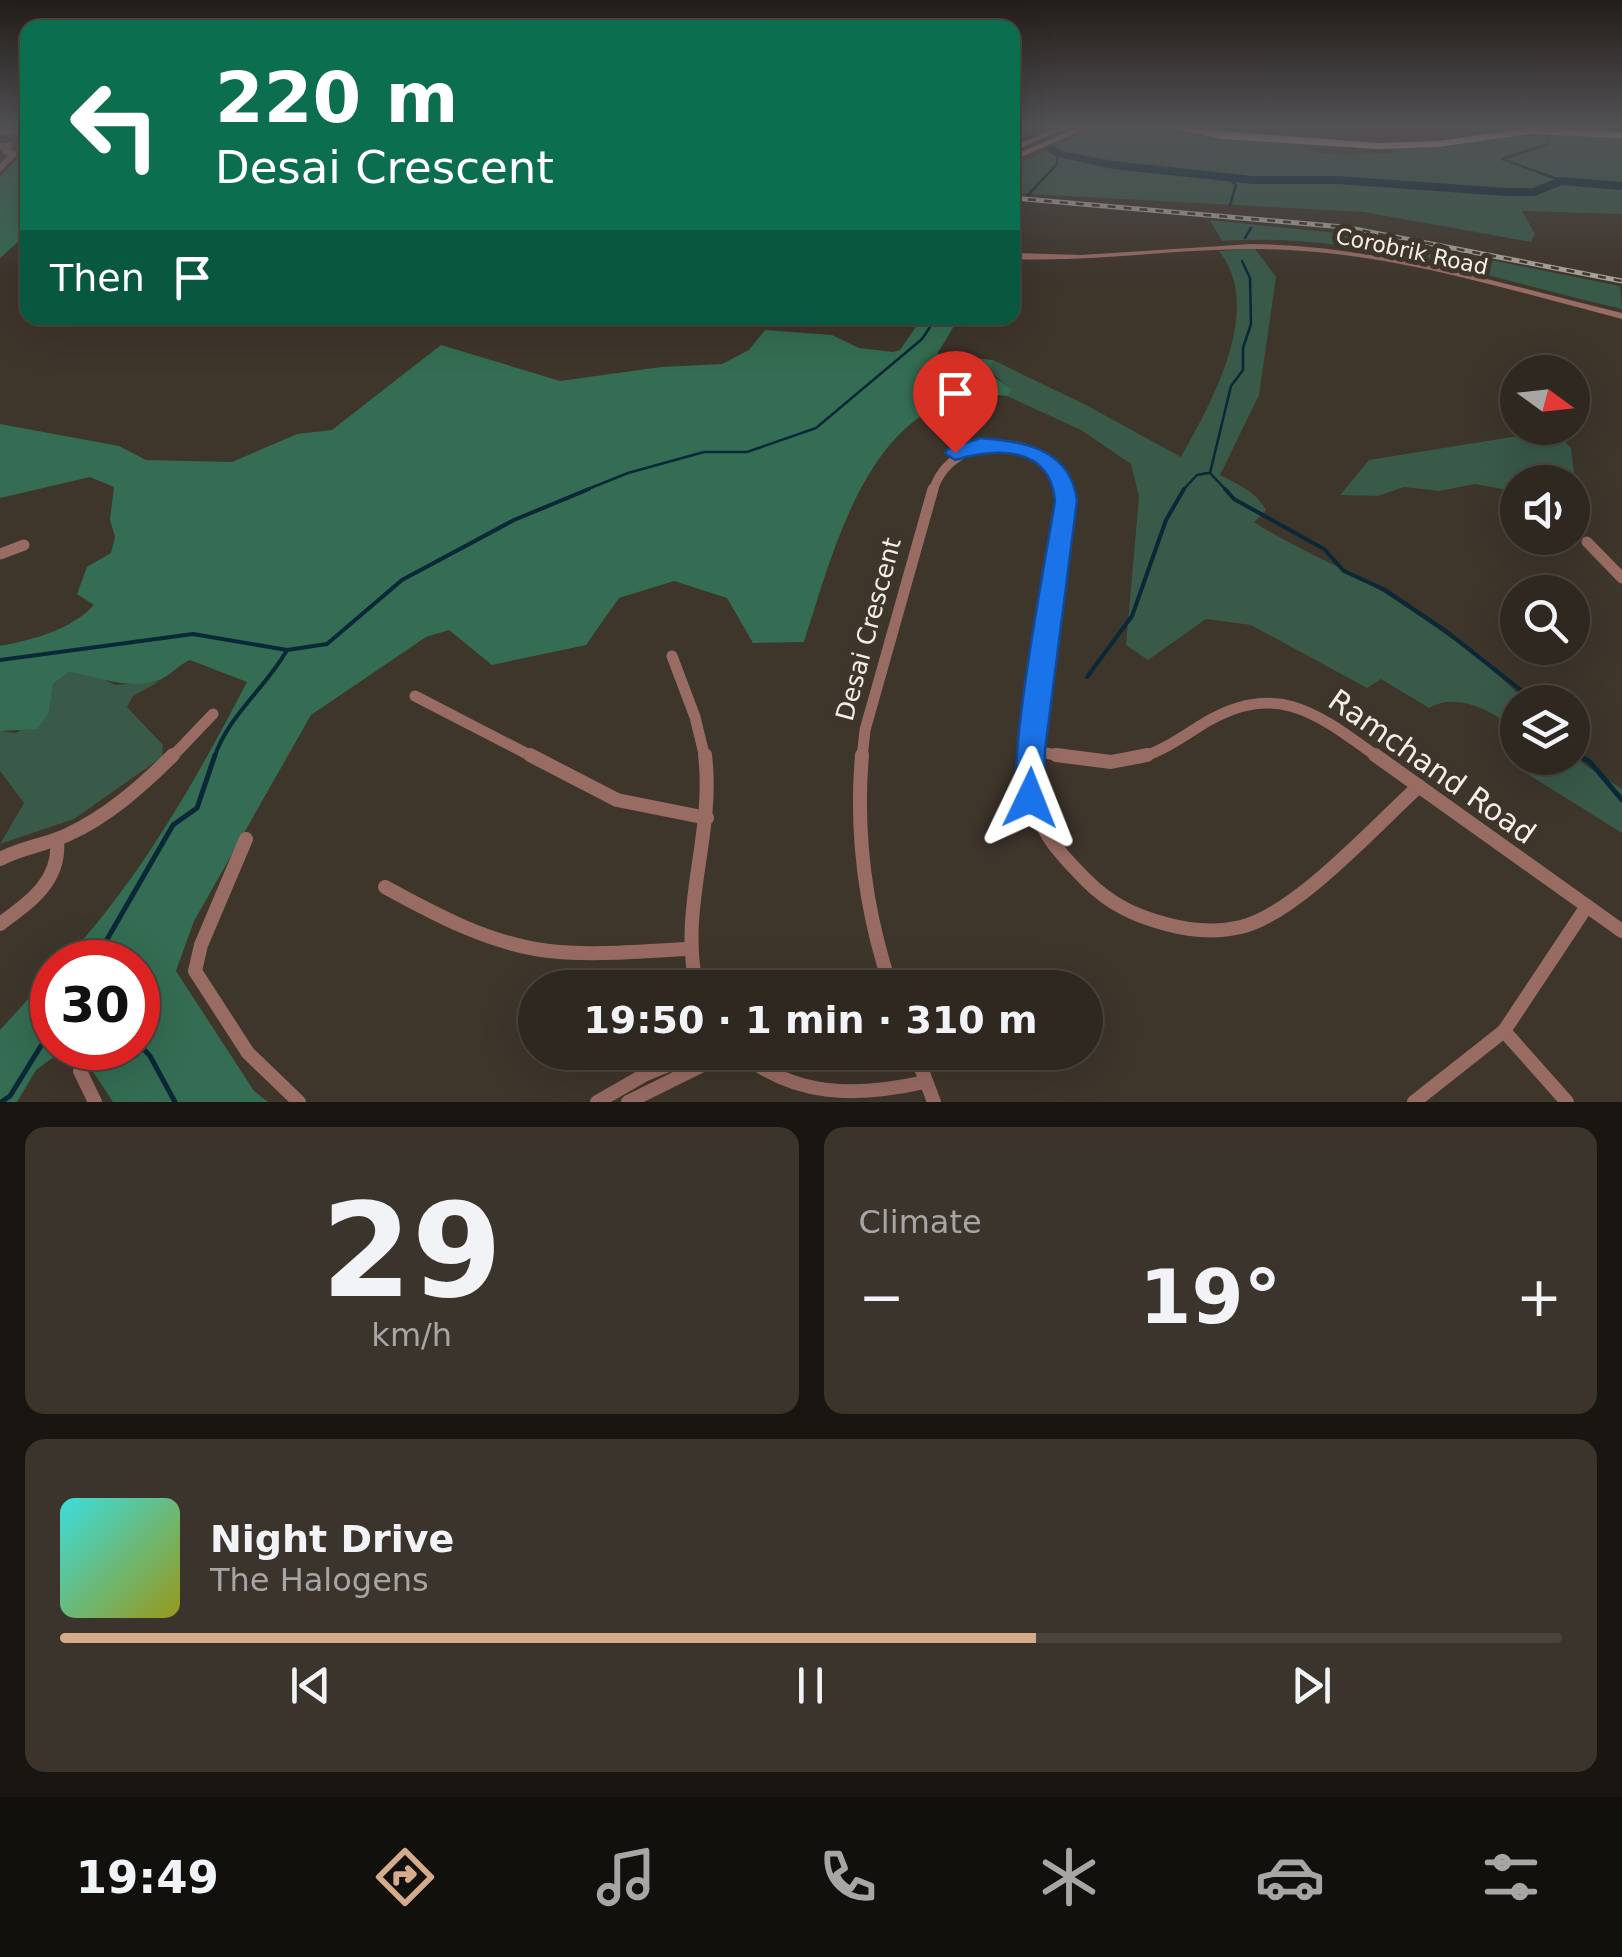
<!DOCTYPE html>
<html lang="en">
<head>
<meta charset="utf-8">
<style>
  body { margin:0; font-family:"DejaVu Sans",sans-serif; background:#3a342d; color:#f1f3f6; height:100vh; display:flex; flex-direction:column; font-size:38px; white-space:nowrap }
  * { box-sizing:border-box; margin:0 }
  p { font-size:32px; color:#a7a6a5 }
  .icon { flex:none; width:55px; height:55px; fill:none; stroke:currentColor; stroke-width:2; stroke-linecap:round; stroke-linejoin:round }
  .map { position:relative; height:1102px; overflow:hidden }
  .sheet { display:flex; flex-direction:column; gap:25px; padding:25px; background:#191612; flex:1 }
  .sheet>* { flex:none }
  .top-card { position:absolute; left:20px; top:20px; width:1000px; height:305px; border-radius:20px; box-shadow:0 10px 40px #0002,0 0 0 2px #49443e; background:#0b6e4f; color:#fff; overflow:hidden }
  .needle { width:65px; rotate:105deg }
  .tools { position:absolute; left:1500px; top:355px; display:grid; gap:20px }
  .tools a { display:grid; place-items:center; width:90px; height:90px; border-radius:50%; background:#2e2820; box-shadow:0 10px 40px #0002,0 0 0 2px #49443e; font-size:50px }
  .speed { position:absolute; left:30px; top:940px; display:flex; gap:20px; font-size:50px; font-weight:700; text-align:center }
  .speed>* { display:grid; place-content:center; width:130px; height:130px; border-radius:50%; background:#2e2820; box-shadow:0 10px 40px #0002,0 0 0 2px #49443e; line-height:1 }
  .speed .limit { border:15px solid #d22; background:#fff; color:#111 }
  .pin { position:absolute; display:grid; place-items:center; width:85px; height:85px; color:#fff; margin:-102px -42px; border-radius:50% 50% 50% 0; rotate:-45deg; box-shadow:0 0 10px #0007 }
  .pin .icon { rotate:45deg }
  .me { position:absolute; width:110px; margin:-55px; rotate:2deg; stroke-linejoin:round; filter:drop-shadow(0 0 8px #0008) }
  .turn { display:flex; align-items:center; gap:35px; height:210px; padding:0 30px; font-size:45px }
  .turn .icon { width:130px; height:130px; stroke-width:2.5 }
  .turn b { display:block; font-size:70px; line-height:85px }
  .then { display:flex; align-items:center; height:95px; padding:0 30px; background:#0003; gap:20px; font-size:38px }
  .big { font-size:75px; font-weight:800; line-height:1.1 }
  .sheet .card { flex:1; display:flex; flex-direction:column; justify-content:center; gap:15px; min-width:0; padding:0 35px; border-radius:20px; background:#3a342d }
  .sheet .dial { align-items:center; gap:0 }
  .dial b { font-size:130px; line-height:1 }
  .song { display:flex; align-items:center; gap:30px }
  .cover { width:120px; height:120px; border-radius:15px; background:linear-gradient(135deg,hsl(180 70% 55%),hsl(60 70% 35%)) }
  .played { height:10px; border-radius:5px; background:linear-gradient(90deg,#d6ab8b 65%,#49443e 65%) }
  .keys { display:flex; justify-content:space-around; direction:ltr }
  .heat { display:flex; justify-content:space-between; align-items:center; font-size:55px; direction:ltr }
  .sheet .tiles { flex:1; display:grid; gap:25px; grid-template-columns:1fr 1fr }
  .card:last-child { grid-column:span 2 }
  .trip { position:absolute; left:518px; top:970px; width:585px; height:100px; border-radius:50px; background:#2e2820; box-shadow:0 10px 40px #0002,0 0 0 2px #49443e; font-weight:800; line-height:100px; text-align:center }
  .dock { display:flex; height:160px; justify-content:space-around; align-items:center; background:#12100d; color:#a7a6a5 }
  .dock .icon { width:70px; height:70px }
  .dock .current { color:#d6ab8b }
  .dock b { font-size:45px; color:#f1f3f6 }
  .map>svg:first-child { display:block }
  .green { fill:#395949 }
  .forest { fill:#346d53 }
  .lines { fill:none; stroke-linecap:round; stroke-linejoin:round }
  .stream-far2 { stroke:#0a2837; stroke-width:2.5 }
  .stream-far1 { stroke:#0a2837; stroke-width:4 }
  .stream { stroke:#0a2837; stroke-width:5 }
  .river { fill:#0a2837; fill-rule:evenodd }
  .minor-far3 { stroke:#986b63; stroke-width:6 }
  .minor-far2 { stroke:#986b63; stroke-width:9 }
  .minor-far1 { stroke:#986b63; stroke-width:11 }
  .minor { stroke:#986b63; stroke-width:14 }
  .tertiary { fill:#986b63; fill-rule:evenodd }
  .secondary { fill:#ce867c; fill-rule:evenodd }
  .motorway { fill:#f2c5bd; fill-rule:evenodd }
  .rail-casing { stroke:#aaa39b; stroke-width:5 }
  .rail { stroke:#3e352b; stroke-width:2.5; stroke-dasharray:8; stroke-linecap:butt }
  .route { fill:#1a73e8; stroke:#114b97; stroke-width:2.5 }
  .labels { text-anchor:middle; stroke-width:10; stroke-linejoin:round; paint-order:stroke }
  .far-street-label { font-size:22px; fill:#f5efe9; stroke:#3e352b }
  .street-label { font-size:25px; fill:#f5efe9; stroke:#3e352b }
  .near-street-label { font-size:30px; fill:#f5efe9; stroke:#3e352b }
</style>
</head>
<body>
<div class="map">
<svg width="1622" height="1102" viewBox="0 0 1622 1102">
  <rect width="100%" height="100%" fill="#3e352b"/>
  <g class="green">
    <path d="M1096 127H1153L1218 139 1308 145 1298 147C1328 158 1361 154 1392 153L1394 150 1391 149 1438 147 1522 135 1622 137V214L1522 211 1535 234 1531 242 1364 212 1013 193V166Z"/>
    <path d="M1210 220 1375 237 1620 286 1622 309C1492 279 1357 231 1222 241Z"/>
    <path d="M1255 249 1276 277 1259 395 1220 475C1237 484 1257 492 1266 510L1254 522C1294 548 1338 565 1378 589 1420 615 1494 666 1526 702H1518L1517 733C1497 712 1457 691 1429 708L1381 679 1367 688 1251 625 1206 619 1148 660 1126 645 1139 497 1131 464 1081 430 1007 396 1011 390 988 369 993 360 1086 405 1181 457C1211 403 1265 309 1219 251Z"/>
    <polygon points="1518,436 1564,441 1571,448 1574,473 1557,482 1518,482 1517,491 1513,491 1475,484 1439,491 1404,487 1378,496 1340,495 1369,460"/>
    <polygon points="69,672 95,675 115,685 160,681 133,696 127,707 163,745 162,757 74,819 0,844 24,803 0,771 0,731 16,733 49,713 53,684"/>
    <polygon points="1573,757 1622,789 1622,833 1526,773 1534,764 1534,758"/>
  </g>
  <g class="forest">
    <polygon points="27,148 27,234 0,258 0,177"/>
    <path d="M922 318H959L937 354 993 360 989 373 1012 390 1007 396C875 380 835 545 804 642L753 643 727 598 674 581 619 598 586 645 492 665 449 630 426 637 311 715 194 921 176 971 254 1091 268 1102H113L88 1064 68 1048H138V962H63C139 881 196 780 247 682L190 660C178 665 167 679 156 681 123 690 100 676 69 672L53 684 49 713 37 729 0 731V646C32 640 71 630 94 605L77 594 87 567 111 553 115 537 110 520 114 487 90 477 0 498V424L119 446 146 460 232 462 297 434 332 430 441 345 560 381 661 367 722 364 749 350 765 330 832 335 859 348 893 352 900 350Z"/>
    <polygon points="52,973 52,1048 66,1048 36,1070 17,1102 0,1102 0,1030"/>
  </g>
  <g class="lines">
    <g class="stream-far2">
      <polyline points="1548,136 1548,144 1502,159 1560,180 1555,183"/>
      <polyline points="1215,174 1228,177 1236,185 1230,205"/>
      <polyline points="1028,195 1057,164 1058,154"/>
      <polyline points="1012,216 1024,201"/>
      <polyline points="1245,238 1251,228"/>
      <polyline points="583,491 628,473 704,452 747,452 816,428 922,339 936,318"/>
      <polyline points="1182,491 1197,475 1208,473"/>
      <polyline points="1227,491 1210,473 1231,386 1243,370 1243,348 1251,324 1250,278 1242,261"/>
    </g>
    <g class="stream-far1">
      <polyline points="1225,489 1234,499 1324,549 1344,571 1385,590 1447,632 1536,702"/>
      <polyline points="0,660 193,634 287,650 327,644 402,580 514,520 589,489"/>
      <polyline points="1087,677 1132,616 1166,520 1184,489"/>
      <polyline points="1572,752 1582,758"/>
      <path d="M214 758C229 714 265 689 287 650"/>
    </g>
    <g class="stream">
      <polyline points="1578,755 1590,762 1622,800"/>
      <polyline points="94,962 173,825 197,808 215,755"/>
      <polyline points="138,1043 150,1056 175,1102"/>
      <polyline points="1,1102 10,1096 52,1028"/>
    </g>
    <polygon class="river" points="1012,132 1046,138 1062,151 1113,161 1253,176 1338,176 1506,188 1533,188 1560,177 1622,182 1622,190 1562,185 1535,196 1506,196 1338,184 1253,184 1113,169 1054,156 1038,143 1012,138"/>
    <polyline class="minor-far3" points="0,146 10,145 6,152 14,154 0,168"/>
    <path class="minor-far2" d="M933 491C950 431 1050 427 1064 491"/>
    <g class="minor-far1">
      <polyline points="1587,542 1622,578"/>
      <polyline points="0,554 24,545"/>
      <polyline points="672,656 695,717 705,758"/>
      <polyline points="415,696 535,758"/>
      <polyline points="1031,750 1070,758"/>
      <polyline points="171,758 213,714"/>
      <polyline points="862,758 865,730 933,489"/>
      <polyline points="1031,758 1066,501 1063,489"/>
      <path d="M1139 758C1164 751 1186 734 1208 721 1279 680 1320 716 1379 758"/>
    </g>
    <g class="minor">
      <polyline points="530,755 617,800 707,818"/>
      <path d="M862 755C855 835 866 913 891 988"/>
      <path d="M1031 755C1030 817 1044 838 1087 881 1110 904 1135 916 1166 924 1191 931 1215 933 1241 927 1296 914 1376 825 1419 786"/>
      <polyline points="1056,755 1111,762 1147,755"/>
      <polyline points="1375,755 1622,931"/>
      <polyline points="246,839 201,945 195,971 248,1053 299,1102"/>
      <path d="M0 859C21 848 45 845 67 835 107 817 142 786 173 755"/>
      <path d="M385 887C436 915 490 944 549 951 595 956 641 951 687 949"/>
      <path d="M0 924C30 902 61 881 57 840"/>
      <path d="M697 988C678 909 715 835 705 755"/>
      <polyline points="1504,1031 1567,1102"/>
      <path d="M740 1052C795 1098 857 1097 925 1082"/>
      <polyline points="915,1052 934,1102"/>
      <polyline points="80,1071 95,1102"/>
      <polyline points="597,1102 646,1074 700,1052"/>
      <polyline points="628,1102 729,1052"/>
      <polyline points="1414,1102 1504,1031 1587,906"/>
    </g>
    <path class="tertiary" d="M1252 244C1379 246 1500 283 1622 313V319C1512 291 1401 255 1287 250 1195 245 1104 263 1012 259V253L1081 255Z"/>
    <g class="secondary">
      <polygon points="1058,127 1066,128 1012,152 1012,147"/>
      <polygon points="1079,127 1089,127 1012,161 1012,156"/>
      <polygon points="28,128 28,132 0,135 0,131"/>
    </g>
    <polygon class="motorway" points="1166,127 1378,143 1438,141 1530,128 1622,132 1622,138 1530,134 1438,147 1378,149 1222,139"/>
    <g class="rail-casing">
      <polyline id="rail" points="1012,198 1344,227 1622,281"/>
    </g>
    <use href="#rail" class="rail"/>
  </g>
  <linearGradient id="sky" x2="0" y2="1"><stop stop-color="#221d18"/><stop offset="0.45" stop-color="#525155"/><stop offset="1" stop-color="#525155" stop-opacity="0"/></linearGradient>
  <rect width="1622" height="281" fill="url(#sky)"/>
  <path class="route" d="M980 438C1024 441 1071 449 1077 501L1045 750 1044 798 1040 807 1030 811 1019 807C1004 773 1047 552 1055 501 1050 445 996 448 955 460L945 453 948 449Z"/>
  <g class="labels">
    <g class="far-street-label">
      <text transform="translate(1412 251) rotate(12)" y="8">Corobrik Road</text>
    </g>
    <g class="street-label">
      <text transform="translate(868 629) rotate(-75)" y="9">Desai Crescent</text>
    </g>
    <g class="near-street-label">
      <text transform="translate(1432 767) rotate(35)" y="10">Ramchand Road</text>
    </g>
  </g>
</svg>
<div class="tools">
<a><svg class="needle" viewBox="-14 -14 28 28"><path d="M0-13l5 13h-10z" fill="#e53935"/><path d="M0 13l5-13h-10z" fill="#a7a6a5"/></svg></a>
<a><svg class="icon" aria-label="sound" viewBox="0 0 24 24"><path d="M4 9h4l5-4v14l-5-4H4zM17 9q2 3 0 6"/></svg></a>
<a><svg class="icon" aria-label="search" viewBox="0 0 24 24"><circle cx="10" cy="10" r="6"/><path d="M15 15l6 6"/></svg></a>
<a><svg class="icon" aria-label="layers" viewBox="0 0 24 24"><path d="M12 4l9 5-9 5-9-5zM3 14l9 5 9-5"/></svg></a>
</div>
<div class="speed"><div class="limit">30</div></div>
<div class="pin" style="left:955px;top:453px;background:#d93025"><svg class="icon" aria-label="arrive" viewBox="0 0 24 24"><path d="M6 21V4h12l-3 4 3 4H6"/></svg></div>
<svg class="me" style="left:1030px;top:798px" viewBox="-20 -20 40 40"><path d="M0-17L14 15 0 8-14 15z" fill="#1a73e8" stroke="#fff" stroke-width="4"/></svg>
<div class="trip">19:50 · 1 min · 310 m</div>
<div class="top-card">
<div class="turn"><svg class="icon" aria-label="left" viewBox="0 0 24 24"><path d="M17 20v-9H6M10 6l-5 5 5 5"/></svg><div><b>220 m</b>Desai Crescent</div></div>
<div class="then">Then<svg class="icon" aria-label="arrive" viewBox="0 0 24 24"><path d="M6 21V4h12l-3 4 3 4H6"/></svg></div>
</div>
</div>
<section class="sheet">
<div class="tiles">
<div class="card dial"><b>29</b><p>km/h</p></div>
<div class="card"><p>Climate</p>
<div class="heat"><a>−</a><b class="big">19°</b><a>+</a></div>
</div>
<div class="card">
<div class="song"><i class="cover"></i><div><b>Night Drive</b><p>The Halogens</p></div></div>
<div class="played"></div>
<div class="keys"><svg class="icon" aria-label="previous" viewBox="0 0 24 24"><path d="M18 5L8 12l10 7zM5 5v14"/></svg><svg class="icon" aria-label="pause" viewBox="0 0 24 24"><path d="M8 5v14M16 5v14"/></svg><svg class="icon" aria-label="next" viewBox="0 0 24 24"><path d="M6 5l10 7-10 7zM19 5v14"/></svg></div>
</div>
</div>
</section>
<nav class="dock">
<b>19:49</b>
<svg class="icon current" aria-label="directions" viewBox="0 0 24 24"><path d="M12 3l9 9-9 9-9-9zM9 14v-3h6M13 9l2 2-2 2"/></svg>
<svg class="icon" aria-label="music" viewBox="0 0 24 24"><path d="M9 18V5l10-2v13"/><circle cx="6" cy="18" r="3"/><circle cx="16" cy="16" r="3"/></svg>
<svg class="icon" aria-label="phone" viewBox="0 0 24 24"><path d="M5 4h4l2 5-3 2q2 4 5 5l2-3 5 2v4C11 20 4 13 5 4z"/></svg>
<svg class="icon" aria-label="climate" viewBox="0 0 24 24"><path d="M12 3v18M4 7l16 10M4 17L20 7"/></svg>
<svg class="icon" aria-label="car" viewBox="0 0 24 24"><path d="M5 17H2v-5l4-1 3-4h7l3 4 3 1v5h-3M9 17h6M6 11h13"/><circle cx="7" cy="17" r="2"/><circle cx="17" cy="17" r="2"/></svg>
<svg class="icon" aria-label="filters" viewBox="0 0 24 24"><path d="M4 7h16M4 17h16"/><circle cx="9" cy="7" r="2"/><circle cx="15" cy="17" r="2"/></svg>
</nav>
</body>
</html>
